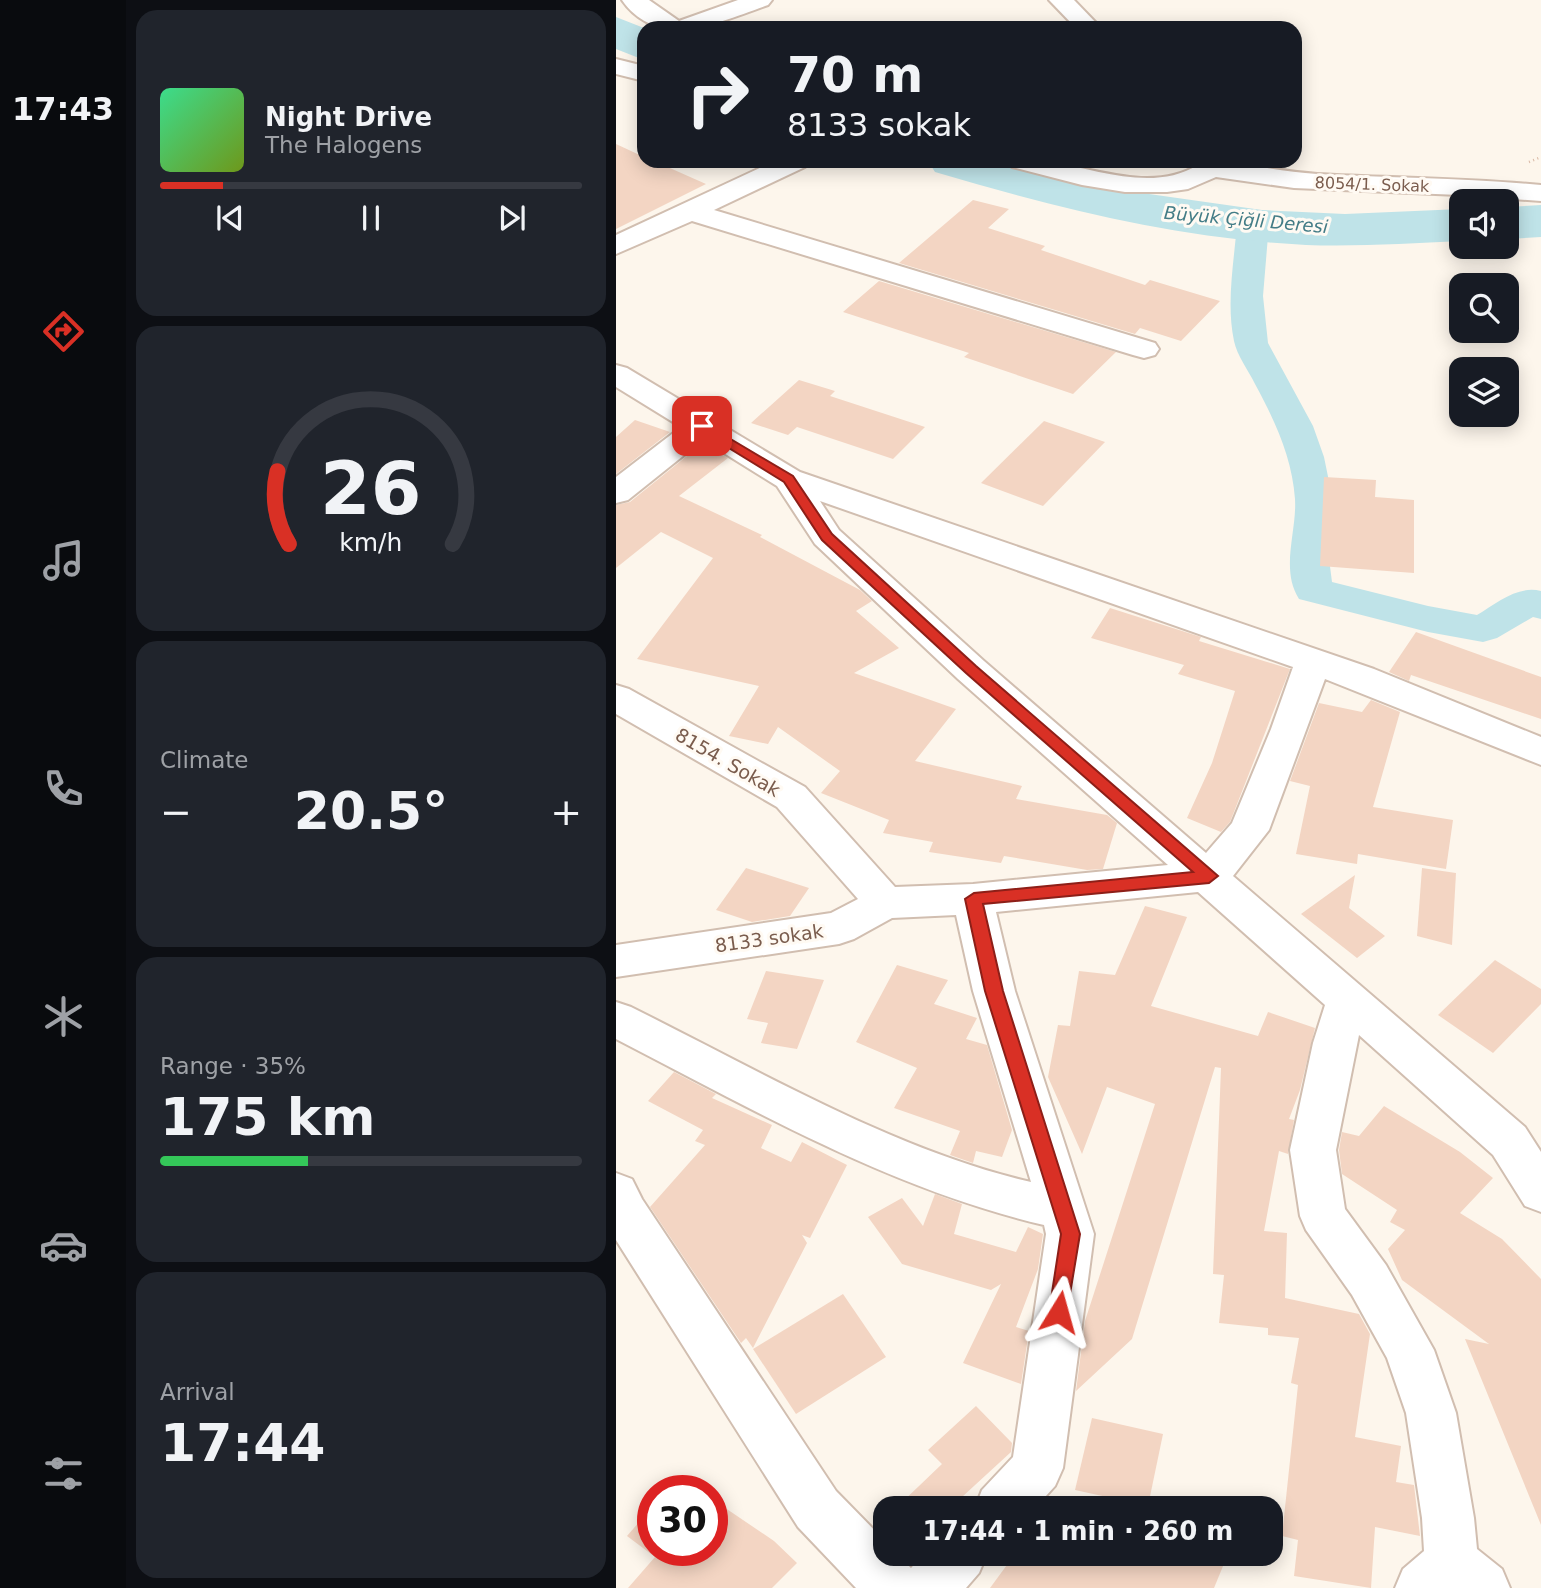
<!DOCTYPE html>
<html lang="en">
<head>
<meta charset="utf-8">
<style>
  body { margin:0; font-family:"DejaVu Sans",sans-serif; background:#20242c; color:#f1f3f6; height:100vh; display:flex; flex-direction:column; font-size:26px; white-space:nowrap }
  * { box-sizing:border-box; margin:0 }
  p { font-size:23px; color:#9ea1a6 }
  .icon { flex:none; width:38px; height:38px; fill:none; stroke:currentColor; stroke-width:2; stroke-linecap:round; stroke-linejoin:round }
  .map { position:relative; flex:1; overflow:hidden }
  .drawer { display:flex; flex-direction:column; gap:10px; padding:10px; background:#0d0f14; width:490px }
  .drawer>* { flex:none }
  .hud { position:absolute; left:21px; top:21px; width:665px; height:147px; border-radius:21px; box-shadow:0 4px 18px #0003; background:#171b24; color:#f1f3f6; overflow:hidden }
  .fabs { position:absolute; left:833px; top:189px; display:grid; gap:14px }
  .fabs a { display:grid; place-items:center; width:70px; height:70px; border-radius:14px; background:#171b24; box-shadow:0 4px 18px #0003; font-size:35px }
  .speed { position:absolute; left:21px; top:1475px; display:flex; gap:14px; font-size:35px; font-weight:700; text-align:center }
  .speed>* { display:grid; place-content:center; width:91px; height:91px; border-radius:50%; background:#171b24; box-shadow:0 4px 18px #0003; line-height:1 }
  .speed .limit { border:10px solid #d22; background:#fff; color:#111 }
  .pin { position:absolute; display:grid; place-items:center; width:60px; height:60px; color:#fff; margin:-30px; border-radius:14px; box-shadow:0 4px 10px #0006 }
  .me { position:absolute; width:77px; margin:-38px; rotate:8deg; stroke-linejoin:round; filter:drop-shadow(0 0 5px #0008) }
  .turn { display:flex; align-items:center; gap:24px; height:147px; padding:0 35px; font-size:32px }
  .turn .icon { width:91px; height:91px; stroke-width:2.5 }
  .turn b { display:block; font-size:49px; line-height:60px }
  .big { font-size:52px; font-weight:700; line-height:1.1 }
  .drawer .tile { flex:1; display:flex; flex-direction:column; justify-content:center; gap:10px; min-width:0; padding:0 24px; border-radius:21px; background:#20242c }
  .drawer .dial { align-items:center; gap:0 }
  .dial svg { height:182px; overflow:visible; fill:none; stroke:#363941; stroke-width:7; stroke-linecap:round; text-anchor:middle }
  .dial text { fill:#f1f3f6; stroke:none }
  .song { display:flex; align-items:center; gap:21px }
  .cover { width:84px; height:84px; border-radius:10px; background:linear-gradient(135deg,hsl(150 70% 55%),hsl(80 70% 35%)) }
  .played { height:7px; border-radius:4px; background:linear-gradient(90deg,#d93025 15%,#363941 15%) }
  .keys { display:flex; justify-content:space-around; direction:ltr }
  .heat { display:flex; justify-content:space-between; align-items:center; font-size:38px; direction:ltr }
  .charge { height:10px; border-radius:5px; background:linear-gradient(90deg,#34c759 35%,#363941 0) }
  .trip { position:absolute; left:257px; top:1496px; width:410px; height:70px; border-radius:21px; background:#171b24; box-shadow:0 4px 18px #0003; font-weight:700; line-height:70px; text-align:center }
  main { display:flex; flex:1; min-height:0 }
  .tab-bar { display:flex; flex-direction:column; width:126px; justify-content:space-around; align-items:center; background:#090b0e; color:#9ea1a6 }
  .tab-bar .icon { width:49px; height:49px }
  .tab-bar .selected { color:#d93025 }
  .tab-bar b { font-size:32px; color:#f1f3f6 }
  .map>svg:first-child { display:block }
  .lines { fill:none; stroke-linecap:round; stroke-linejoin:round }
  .canal { fill:#bfe3e8; fill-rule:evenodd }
  .river { fill:#bfe3e8; fill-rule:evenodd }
  .building { fill:#f3d5c3 }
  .minor-casing { stroke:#d1beb0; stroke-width:4 }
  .path { stroke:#d9b8a5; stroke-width:2.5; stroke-dasharray:1 3.5; stroke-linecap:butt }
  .minor { fill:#fff; fill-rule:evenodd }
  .route { fill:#d93025; stroke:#8d1f18; stroke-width:2 }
  .labels { text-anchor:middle; stroke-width:6; stroke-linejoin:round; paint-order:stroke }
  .far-street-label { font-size:16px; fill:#7a5c4d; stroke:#fffaf3 }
  .far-water-label { font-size:18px; font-style:italic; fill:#437c86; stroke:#fffaf3 }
  .street-label { font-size:19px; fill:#7a5c4d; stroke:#fffaf3 }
</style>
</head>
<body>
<main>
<nav class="tab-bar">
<b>17:43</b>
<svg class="icon selected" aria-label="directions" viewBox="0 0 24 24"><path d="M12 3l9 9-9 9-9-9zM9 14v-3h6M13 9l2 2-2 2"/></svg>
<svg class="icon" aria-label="music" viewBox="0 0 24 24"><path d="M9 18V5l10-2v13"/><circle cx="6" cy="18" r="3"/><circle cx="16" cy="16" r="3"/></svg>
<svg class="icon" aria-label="phone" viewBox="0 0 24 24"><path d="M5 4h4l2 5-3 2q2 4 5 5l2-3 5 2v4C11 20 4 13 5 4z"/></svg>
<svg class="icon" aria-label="climate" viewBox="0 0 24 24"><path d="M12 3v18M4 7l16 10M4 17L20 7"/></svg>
<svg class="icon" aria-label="car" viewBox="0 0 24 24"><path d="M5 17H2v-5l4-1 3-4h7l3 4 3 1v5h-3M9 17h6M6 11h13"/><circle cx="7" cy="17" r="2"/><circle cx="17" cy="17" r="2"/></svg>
<svg class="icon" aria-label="filters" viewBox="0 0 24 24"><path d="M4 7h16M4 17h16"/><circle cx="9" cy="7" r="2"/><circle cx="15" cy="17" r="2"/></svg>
</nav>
<section class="drawer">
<div class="tile">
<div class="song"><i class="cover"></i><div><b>Night Drive</b><p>The Halogens</p></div></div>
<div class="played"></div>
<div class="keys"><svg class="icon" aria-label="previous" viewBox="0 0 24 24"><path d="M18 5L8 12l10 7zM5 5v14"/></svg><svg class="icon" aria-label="pause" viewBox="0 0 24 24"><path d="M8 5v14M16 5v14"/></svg><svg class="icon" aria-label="next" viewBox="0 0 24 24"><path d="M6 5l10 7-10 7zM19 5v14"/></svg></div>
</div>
<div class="tile dial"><svg viewBox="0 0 100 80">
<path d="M14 69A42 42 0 1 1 86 69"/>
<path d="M14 69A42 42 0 0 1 9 37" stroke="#d93025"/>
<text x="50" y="56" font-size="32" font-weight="700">26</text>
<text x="50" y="72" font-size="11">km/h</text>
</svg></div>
<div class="tile"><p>Climate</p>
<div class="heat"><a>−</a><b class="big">20.5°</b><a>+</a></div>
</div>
<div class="tile"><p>Range · 35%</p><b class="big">175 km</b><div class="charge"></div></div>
<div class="tile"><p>Arrival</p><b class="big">17:44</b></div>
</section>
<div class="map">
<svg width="925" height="1588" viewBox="0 0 925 1588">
  <rect width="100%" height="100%" fill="#fdf6ec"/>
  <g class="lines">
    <path class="canal" d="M637 215 648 217 653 224 647 296 652 343 697 426 708 457 717 501 712 551 716 582 812 606 861 615C881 603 902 585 925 591V619L917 617 881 638 867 642 812 632 683 599C664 569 681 532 679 499 676 457 659 421 639 384 633 371 621 356 618 341 610 303 618 262 621 224L626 217Z"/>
    <g class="river">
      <polygon points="0,17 28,28 28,60 0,49"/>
      <path d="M312 161H391L512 191 646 210 729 214 845 209V241C794 243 742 247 690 245 564 239 440 208 319 172Z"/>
      <polygon points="925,205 925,237 891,239 891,207"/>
    </g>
  </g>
  <g class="building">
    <polygon points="0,144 28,157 28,161 38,161 90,184 0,229"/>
    <polygon points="357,200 393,209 372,228 429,246 425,250 529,285 534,280 604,301 565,341 524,328 519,334 283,263"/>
    <polygon points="263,281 500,352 457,394 348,357 353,353 227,312"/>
    <polygon points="183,380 219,391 214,396 309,427 277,459 181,427 172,435 135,423"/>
    <polygon points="19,420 54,432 0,474 0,437"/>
    <polygon points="428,421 489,442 427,506 365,483"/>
    <polygon points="87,443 112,458 63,496 146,535 144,537 244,590 256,601 240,611 283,648 238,673 340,709 299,761 406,786 400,799 491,815 501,823 487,869 471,870 388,856 385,863 313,852 317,842 267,833 273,820 205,793 224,771 162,727 152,744 113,736 143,686 21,659 97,558 45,532 0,568 0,505 14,502"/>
    <polygon points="708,477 760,480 759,497 798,500 798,573 704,566"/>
    <polygon points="494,608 585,637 583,641 674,669 614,822 605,832 571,818 596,763 619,691 562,674 568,665 475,638"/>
    <polygon points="800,632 925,677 925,719 795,675 793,681 773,672"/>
    <polygon points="755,700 784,712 757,807 837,820 830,869 742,854 741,864 680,854 694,786 674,781 703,703 746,712"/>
    <polygon points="130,868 193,888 174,916 136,922 100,910"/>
    <polygon points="806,868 840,873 836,945 801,936"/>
    <polygon points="739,875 733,908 769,936 741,958 685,914"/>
    <polygon points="529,906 571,917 535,1006 642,1036 652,1012 699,1028 684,1090 673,1119 678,1120 672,1154 663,1151 648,1231 671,1233 669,1298 743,1314 754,1334 739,1437 785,1446 780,1482 798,1485 804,1536 759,1527 755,1588 678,1576 682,1540 666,1536 682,1385 675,1383 683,1338 652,1335 652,1328 603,1323 608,1275 597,1274 605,1068 599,1067 516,1339 460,1391 469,1321 539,1104 491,1087 466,1154 432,1077 442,1025 454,1026 463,971 499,975"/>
    <polygon points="879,960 925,989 925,1004 877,1053 822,1015"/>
    <polygon points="281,965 332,980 318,1004 361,1018 350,1039 371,1045 396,1130 386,1157 360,1151 357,1163 334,1155 344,1131 278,1108 301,1068 240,1042"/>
    <polygon points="150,971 208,980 181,1049 145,1043 152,1023 131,1019"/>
    <polygon points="58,1072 100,1094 96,1098 156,1125 145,1148 175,1162 186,1142 231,1165 194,1238 186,1235 191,1243 137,1348 130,1338 125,1343 34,1207 89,1145 79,1141 87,1130 32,1101"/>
    <polygon points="768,1106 844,1152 877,1178 844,1213 886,1239 925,1279 925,1525 849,1339 873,1344 786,1280 772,1249 789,1230 774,1222 781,1210 726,1174 723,1150 726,1132 743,1136"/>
    <polygon points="319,1194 346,1204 338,1234 400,1252 412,1227 427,1234 422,1269 400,1327 413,1331 405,1384 347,1363 385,1284 375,1290 286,1264 252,1217 286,1198 307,1226"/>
    <polygon points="227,1294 270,1357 180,1414 137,1349"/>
    <polygon points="360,1406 396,1443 395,1452 334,1508 280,1508 326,1464 312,1450"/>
    <polygon points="476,1418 547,1434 532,1506 459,1490"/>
    <polygon points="63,1476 85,1491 50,1491"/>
    <polygon points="96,1499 158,1541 181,1563 156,1588 12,1588 39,1557 11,1536 37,1506 37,1550 96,1550"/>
    <polygon points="399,1554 612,1554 598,1588 374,1588"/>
  </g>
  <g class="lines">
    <g class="minor-casing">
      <g id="minor">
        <path d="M6 0H33L63 21 122 0H156L152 5C106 21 42 52 6 0Z"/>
        <polygon points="433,0 458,0 485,28 460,28"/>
        <polygon points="0,59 28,66 28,81 0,74"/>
        <polygon points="159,161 193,161 189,167 98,210 539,343 543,349 539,355 528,358 517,355 76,221 0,254 0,235"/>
        <path d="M392 161C406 161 422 159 436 162 482 170 538 192 582 165L580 161C620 161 660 171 701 174 776 178 850 178 925 185V201L843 195 678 188 600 177 572 189 551 192H509L466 185 396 167Z"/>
        <path d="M0 365 11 368 184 472 758 669 925 737V765L709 679 653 830 617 876 909 1127 925 1152V1212L909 1206 877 1155 743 1035 720 1150 729 1209 770 1265 818 1350 840 1413 858 1518 861 1549 886 1569 894 1588H779L787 1569 808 1551 806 1518 790 1413 771 1358 736 1295 690 1230 684 1216 674 1150 697 1043 709 1005 582 892 380 912 399 991 478 1234 447 1468 439 1486 419 1508H359L366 1490 397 1457 430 1234 428 1225C275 1189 138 1110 0 1039V1002L15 1007C140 1069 279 1151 415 1182L357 991 340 915 276 918 238 939 223 944 0 977V945L215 913 242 899 161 807 0 714V685L13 689 189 787 279 887 357 884 552 865 342 679 199 544 161 486 87 440 12 500 0 503V477L65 427 0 387ZM204 501 677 667 655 729 616 823 590 853 368 661 223 530Z"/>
        <polygon points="0,1173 16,1179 26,1199 220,1491 270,1542 270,1554 281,1554 295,1568 308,1554 371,1554 363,1573 350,1588 240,1588 182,1527 0,1240"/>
      </g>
    </g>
    <polyline class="path" points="913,162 925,157"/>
    <use href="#minor" class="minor"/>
  </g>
  <polygon class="route" points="86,422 177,476 216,534 360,666 602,876 593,883 367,904 387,991 464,1234 450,1318 443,1321 436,1318 433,1312 445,1234 369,991 349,899 358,893 577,872 350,673 206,540 168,482 82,429 80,426"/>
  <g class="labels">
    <g class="far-street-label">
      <text transform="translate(756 184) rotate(2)" y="6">8054/1. Sokak</text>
    </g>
    <g class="far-water-label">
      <text transform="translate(630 220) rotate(5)" y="6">Büyük Çiğli Deresi</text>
    </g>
    <g class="street-label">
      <text transform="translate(112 762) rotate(30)" y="7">8154. Sokak</text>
      <text transform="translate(153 938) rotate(-8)" y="7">8133 sokak</text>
    </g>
  </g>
</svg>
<div class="fabs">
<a><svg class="icon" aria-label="sound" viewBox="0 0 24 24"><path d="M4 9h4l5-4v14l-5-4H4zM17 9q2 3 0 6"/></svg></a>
<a><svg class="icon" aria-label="search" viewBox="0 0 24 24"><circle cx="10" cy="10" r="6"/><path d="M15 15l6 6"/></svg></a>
<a><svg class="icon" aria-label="layers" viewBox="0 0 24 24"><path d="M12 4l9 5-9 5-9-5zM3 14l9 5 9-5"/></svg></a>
</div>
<div class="speed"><div class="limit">30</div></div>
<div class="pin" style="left:86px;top:426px;background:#d93025"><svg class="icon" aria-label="arrive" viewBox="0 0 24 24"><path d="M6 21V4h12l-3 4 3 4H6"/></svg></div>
<svg class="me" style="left:443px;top:1312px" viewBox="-20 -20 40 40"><path d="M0-17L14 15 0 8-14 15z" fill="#d93025" stroke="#fff" stroke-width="4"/></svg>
<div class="trip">17:44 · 1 min · 260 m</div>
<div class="hud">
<div class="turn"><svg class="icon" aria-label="right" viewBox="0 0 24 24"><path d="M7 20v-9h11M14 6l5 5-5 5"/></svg><div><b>70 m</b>8133 sokak</div></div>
</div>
</div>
</main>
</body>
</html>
